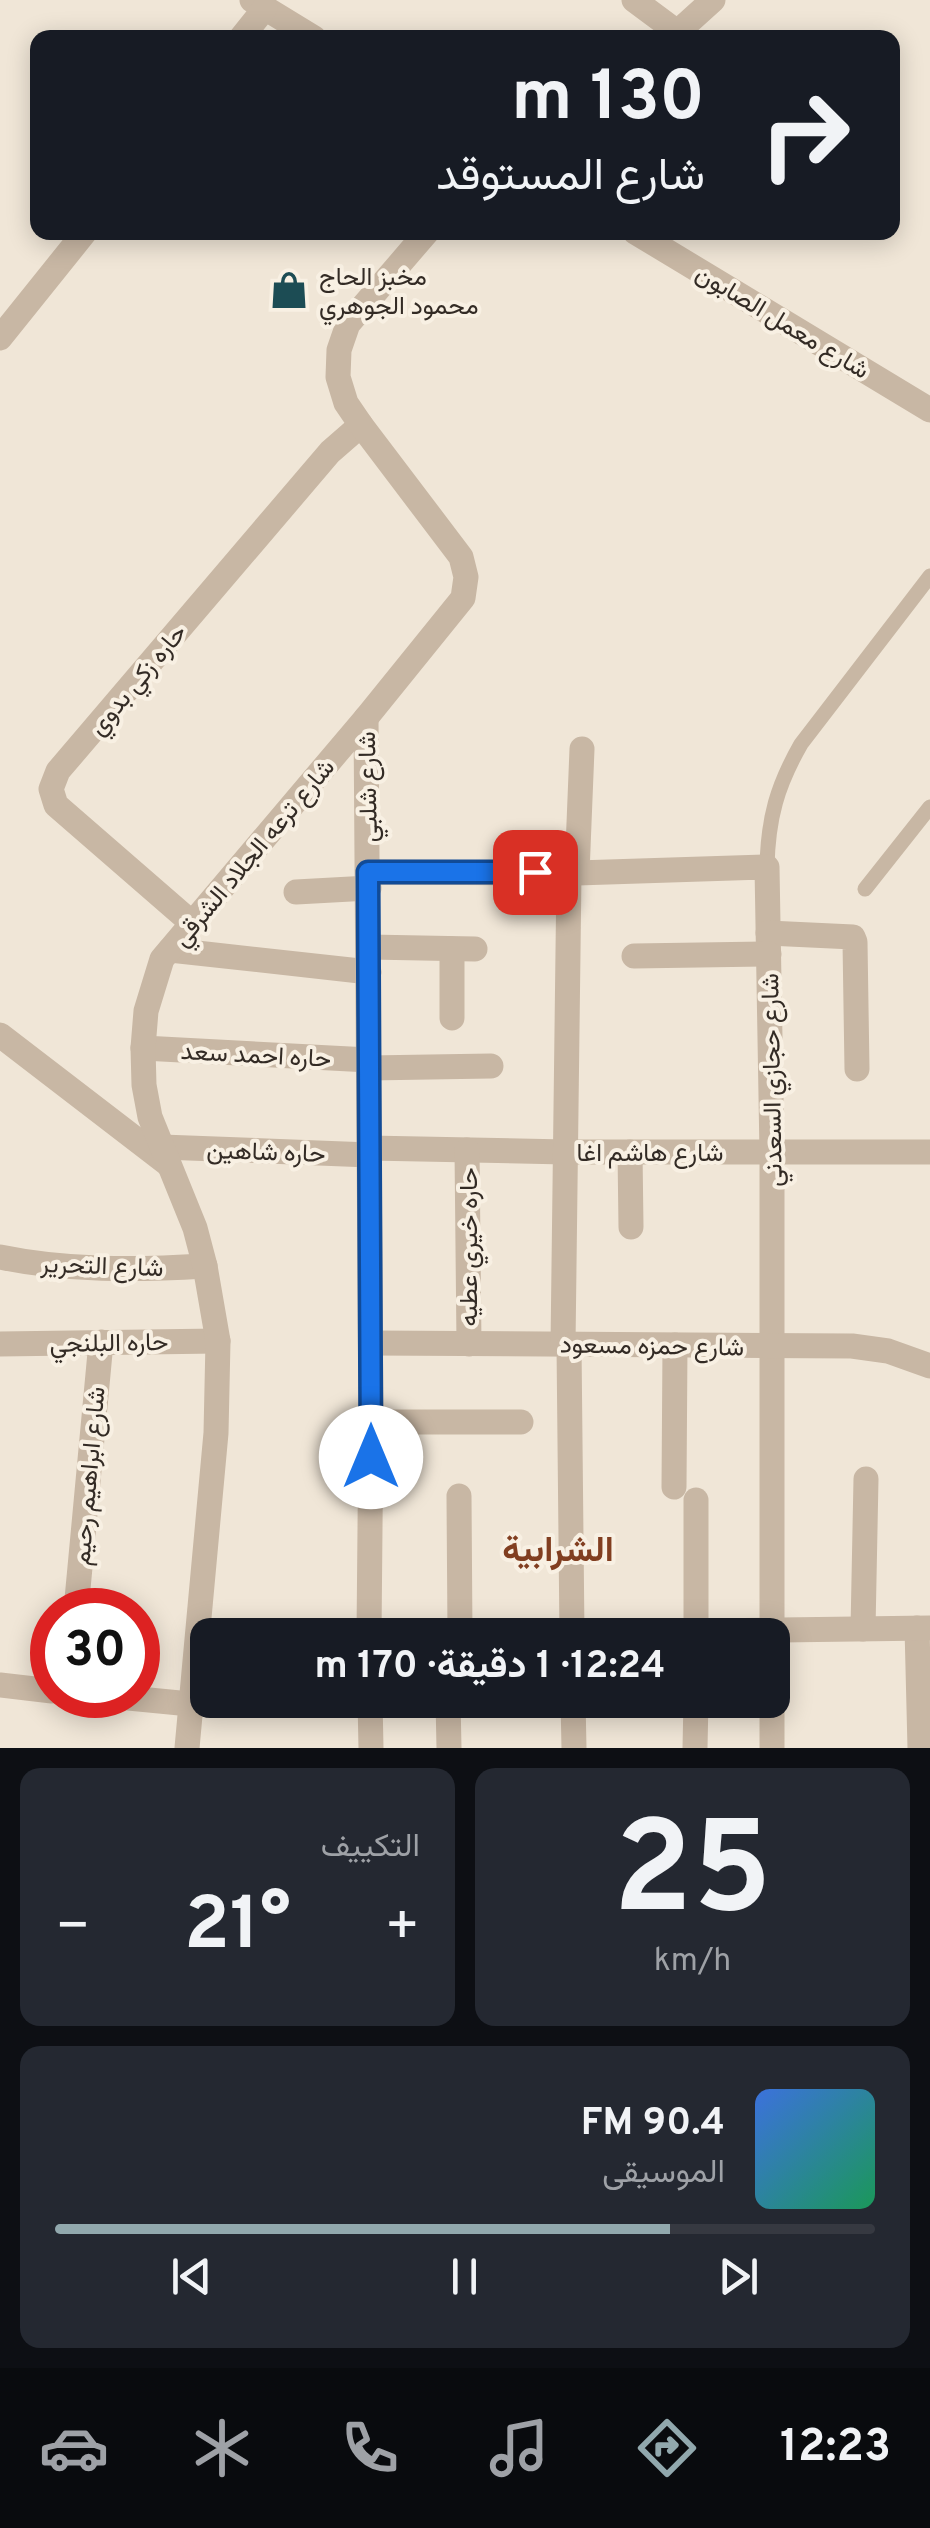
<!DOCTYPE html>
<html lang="ar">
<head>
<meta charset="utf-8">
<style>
  body { margin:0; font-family:Overpass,Vazirmatn,sans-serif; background:#242831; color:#f1f3f6; direction:rtl; height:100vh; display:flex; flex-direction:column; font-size:38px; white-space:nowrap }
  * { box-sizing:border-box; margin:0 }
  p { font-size:32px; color:#9ea1a6 }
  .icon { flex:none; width:55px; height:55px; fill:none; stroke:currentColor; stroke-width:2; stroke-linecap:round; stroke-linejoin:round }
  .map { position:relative; height:1748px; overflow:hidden; direction:ltr }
  .side { display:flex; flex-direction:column; gap:20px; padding:20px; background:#0d0f14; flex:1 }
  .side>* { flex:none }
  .hud { position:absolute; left:30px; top:30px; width:870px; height:210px; border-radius:20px; box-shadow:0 5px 25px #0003; direction:rtl; background:#171b24; color:#f1f3f6; overflow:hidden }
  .speed { position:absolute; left:30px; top:1588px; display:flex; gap:20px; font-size:50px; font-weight:700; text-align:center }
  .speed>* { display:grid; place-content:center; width:130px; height:130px; border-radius:50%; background:#171b24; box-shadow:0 5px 25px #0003; line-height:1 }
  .speed .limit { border:15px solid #d22; background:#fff; color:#111 }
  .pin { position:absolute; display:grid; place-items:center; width:85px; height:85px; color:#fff; margin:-42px; border-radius:20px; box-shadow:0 5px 15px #0006 }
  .me { position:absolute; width:110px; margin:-55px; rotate:0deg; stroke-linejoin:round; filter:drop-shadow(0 0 8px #0008) }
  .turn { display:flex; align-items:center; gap:35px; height:210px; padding:0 30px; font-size:45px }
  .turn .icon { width:130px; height:130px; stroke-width:2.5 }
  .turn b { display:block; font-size:70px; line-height:85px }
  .big { font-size:75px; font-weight:700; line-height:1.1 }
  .side .widget { flex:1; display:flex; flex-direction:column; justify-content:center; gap:15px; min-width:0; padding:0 35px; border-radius:20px; background:#242831 }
  .side .dial { align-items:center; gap:0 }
  .dial b { font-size:130px; line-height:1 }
  .song { display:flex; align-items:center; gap:30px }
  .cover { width:120px; height:120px; border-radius:15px; background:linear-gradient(135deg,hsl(220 70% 55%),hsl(150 70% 35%)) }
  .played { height:10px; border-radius:5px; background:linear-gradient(90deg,#91a8ad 75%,#363941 75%) }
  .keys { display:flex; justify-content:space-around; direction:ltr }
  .heat { display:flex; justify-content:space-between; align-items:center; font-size:55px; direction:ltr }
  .side .tiles { flex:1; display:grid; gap:20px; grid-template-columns:1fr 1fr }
  .widget:last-child { grid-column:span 2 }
  .trip { position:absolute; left:190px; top:1618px; width:600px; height:100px; border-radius:20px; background:#171b24; box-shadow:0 5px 25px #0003; font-weight:700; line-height:100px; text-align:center; direction:rtl }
  .tab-bar { display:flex; height:160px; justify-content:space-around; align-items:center; background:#090b0e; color:#9ea1a6 }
  .tab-bar .icon { width:70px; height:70px }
  .tab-bar .selected { color:#91a8ad }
  .tab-bar b { font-size:45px; color:#f1f3f6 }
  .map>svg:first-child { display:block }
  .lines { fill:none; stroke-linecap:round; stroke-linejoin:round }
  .lane { stroke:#c8b7a4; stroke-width:15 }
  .street { stroke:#c8b7a4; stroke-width:25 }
  .route-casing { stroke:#114b97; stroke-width:25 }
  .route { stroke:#1a73e8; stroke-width:18 }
  .labels { text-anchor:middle; stroke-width:8; stroke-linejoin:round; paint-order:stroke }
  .poi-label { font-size:25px; fill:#332b25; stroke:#f8f0e3; text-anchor:start }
  .street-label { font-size:25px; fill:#332b25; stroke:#f8f0e3 }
  .district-label { font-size:35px; font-weight:bold; fill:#813e20; stroke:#f8f0e3 }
</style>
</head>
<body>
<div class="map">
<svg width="930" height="1748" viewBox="0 0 930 1748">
  <rect width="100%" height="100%" fill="#f0e6d7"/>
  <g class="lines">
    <g class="lane">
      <path d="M767 867C768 818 777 786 801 744L930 576"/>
      <polyline points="865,889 930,807"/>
    </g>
    <g class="street">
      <polyline points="252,0 314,38"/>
      <polyline points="634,0 677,32"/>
      <polyline points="241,38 265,8"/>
      <polyline points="671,38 713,0"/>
      <polyline points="635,232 930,410"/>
      <polyline points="0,338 85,232"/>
      <polyline points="366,718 371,1422 369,1635"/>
      <polyline points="368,872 577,873 767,867 772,1153 772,1635"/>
      <polyline points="577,873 582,749"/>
      <polyline points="296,892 369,888"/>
      <polyline points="193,924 56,805 51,789 58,771 330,452 361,425"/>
      <polyline points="768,933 853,937 855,942 857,1069"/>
      <polyline points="369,947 475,949"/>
      <polyline points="452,949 452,1018"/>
      <polyline points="170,950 369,972"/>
      <polyline points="634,956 769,954"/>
      <polyline points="0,1035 168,1164"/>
      <polyline points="143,1048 369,1060"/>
      <polyline points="369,1068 491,1066"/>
      <polyline points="162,1147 370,1155"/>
      <polyline points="369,1148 566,1152 930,1152"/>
      <polyline points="467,1150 469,1344"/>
      <polyline points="630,1152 631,1227"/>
      <path d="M0 1257C67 1271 137 1270 205 1266"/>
      <polyline points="371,1343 852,1346 888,1351 930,1366"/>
      <polyline points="0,1344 218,1341"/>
      <polyline points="563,1345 569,873"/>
      <polyline points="569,1345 572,1635"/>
      <polyline points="371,1422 521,1422"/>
      <polyline points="674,1487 675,1345"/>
      <polyline points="459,1496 460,1634"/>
      <polyline points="696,1500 696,1635"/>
      <polyline points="76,1610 101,1342"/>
      <polyline points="917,1628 920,1748"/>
      <polyline points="863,1629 866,1479"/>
      <polyline points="389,1635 930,1628"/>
      <polyline points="0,1685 52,1691"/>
      <polyline points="98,1695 190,1704"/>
      <polyline points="370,1700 371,1748"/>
      <polyline points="448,1700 449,1748"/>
      <polyline points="573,1700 574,1748"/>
      <polyline points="772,1700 772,1748"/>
      <polyline points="187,1748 216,1433 218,1341 205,1266 195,1228 150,1117 144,1085 143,1048 146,1011 162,959 366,718 463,598 466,577 461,557 361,425 346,403 338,377 339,350 348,324 427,232"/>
      <polyline points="695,1748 696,1700"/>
    </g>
  </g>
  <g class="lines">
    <g class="route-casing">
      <polyline id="route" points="371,1457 368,872 535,872"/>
    </g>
    <use href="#route" class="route"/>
  </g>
  <defs>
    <g id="shop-bare" transform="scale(3)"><path d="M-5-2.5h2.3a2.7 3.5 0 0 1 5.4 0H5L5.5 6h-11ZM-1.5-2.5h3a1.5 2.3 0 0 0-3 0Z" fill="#1c4c54" stroke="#f8f0e3" stroke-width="2.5" paint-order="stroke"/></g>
  </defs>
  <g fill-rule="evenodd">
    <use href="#shop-bare" x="289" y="290"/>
  </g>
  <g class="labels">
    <g class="poi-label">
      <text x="319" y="285">مخبز الحاج<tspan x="319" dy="29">محمود الجوهري</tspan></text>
    </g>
    <g class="street-label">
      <text transform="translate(783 321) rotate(31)" y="9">شارع معمل الصابون</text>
      <text transform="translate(137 679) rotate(-50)" y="9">حاره زكي بدوي</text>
      <text transform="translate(367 787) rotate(-91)" y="9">شارع شلبي</text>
      <text transform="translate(253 852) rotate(-50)" y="9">شارع ترعه الجلاد الشرقي</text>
      <text transform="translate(256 1054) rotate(3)" y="9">حاره احمد سعد</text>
      <text transform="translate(771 1080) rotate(-91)" y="9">شارع حجازي السعدني</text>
      <text transform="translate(266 1151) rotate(2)" y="9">حاره شاهين</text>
      <text x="650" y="1161">شارع هاشم اغا</text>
      <text transform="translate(468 1247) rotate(-90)" y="9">حاره خيري عطيه</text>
      <text transform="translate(102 1265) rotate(2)" y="9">شارع التحرير</text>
      <text transform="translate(109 1342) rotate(-1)" y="9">حاره البلنجي</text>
      <text transform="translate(652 1345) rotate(1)" y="9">شارع حمزه مسعود</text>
      <text transform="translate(88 1476) rotate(-85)" y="9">شارع ابراهيم رحيم</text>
    </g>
    <g class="district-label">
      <text x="558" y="1561">الشرابية</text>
    </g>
  </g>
</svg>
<div class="speed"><div class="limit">30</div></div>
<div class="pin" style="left:535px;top:872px;background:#d93025"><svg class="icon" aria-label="arrive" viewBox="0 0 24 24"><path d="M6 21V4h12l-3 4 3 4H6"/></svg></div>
<svg class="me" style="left:371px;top:1457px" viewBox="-20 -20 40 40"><circle r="19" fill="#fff"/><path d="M0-13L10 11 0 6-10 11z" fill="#1a73e8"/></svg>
<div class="trip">12:24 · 1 دقيقة · 170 m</div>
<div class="hud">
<div class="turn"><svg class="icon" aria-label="right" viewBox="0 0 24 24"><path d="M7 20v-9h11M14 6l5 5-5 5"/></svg><div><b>130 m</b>شارع المستوقد</div></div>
</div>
</div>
<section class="side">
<div class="tiles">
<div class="widget dial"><b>25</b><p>km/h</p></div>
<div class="widget"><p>التكييف</p>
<div class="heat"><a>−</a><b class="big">21°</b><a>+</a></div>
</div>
<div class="widget">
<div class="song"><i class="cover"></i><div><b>90.4 FM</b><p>الموسيقى</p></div></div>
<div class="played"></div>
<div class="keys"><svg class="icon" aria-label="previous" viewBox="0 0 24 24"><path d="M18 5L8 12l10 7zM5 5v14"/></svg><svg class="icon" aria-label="pause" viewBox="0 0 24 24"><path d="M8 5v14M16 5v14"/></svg><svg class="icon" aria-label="next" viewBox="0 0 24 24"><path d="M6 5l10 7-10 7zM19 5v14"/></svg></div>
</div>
</div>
</section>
<nav class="tab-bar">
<b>12:23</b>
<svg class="icon selected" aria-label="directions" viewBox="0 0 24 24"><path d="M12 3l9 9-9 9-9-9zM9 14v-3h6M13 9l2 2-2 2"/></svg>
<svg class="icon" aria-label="music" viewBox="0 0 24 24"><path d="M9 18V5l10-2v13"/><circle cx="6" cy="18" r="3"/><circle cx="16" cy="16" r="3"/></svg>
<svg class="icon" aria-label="phone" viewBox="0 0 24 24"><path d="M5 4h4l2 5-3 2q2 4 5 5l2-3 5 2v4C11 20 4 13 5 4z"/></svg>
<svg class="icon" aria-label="climate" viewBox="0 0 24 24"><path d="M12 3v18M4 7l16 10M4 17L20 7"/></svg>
<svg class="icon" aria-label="car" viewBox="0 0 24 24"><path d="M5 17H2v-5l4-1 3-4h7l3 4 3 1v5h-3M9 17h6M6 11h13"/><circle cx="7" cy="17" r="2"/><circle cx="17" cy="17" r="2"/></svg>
</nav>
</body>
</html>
